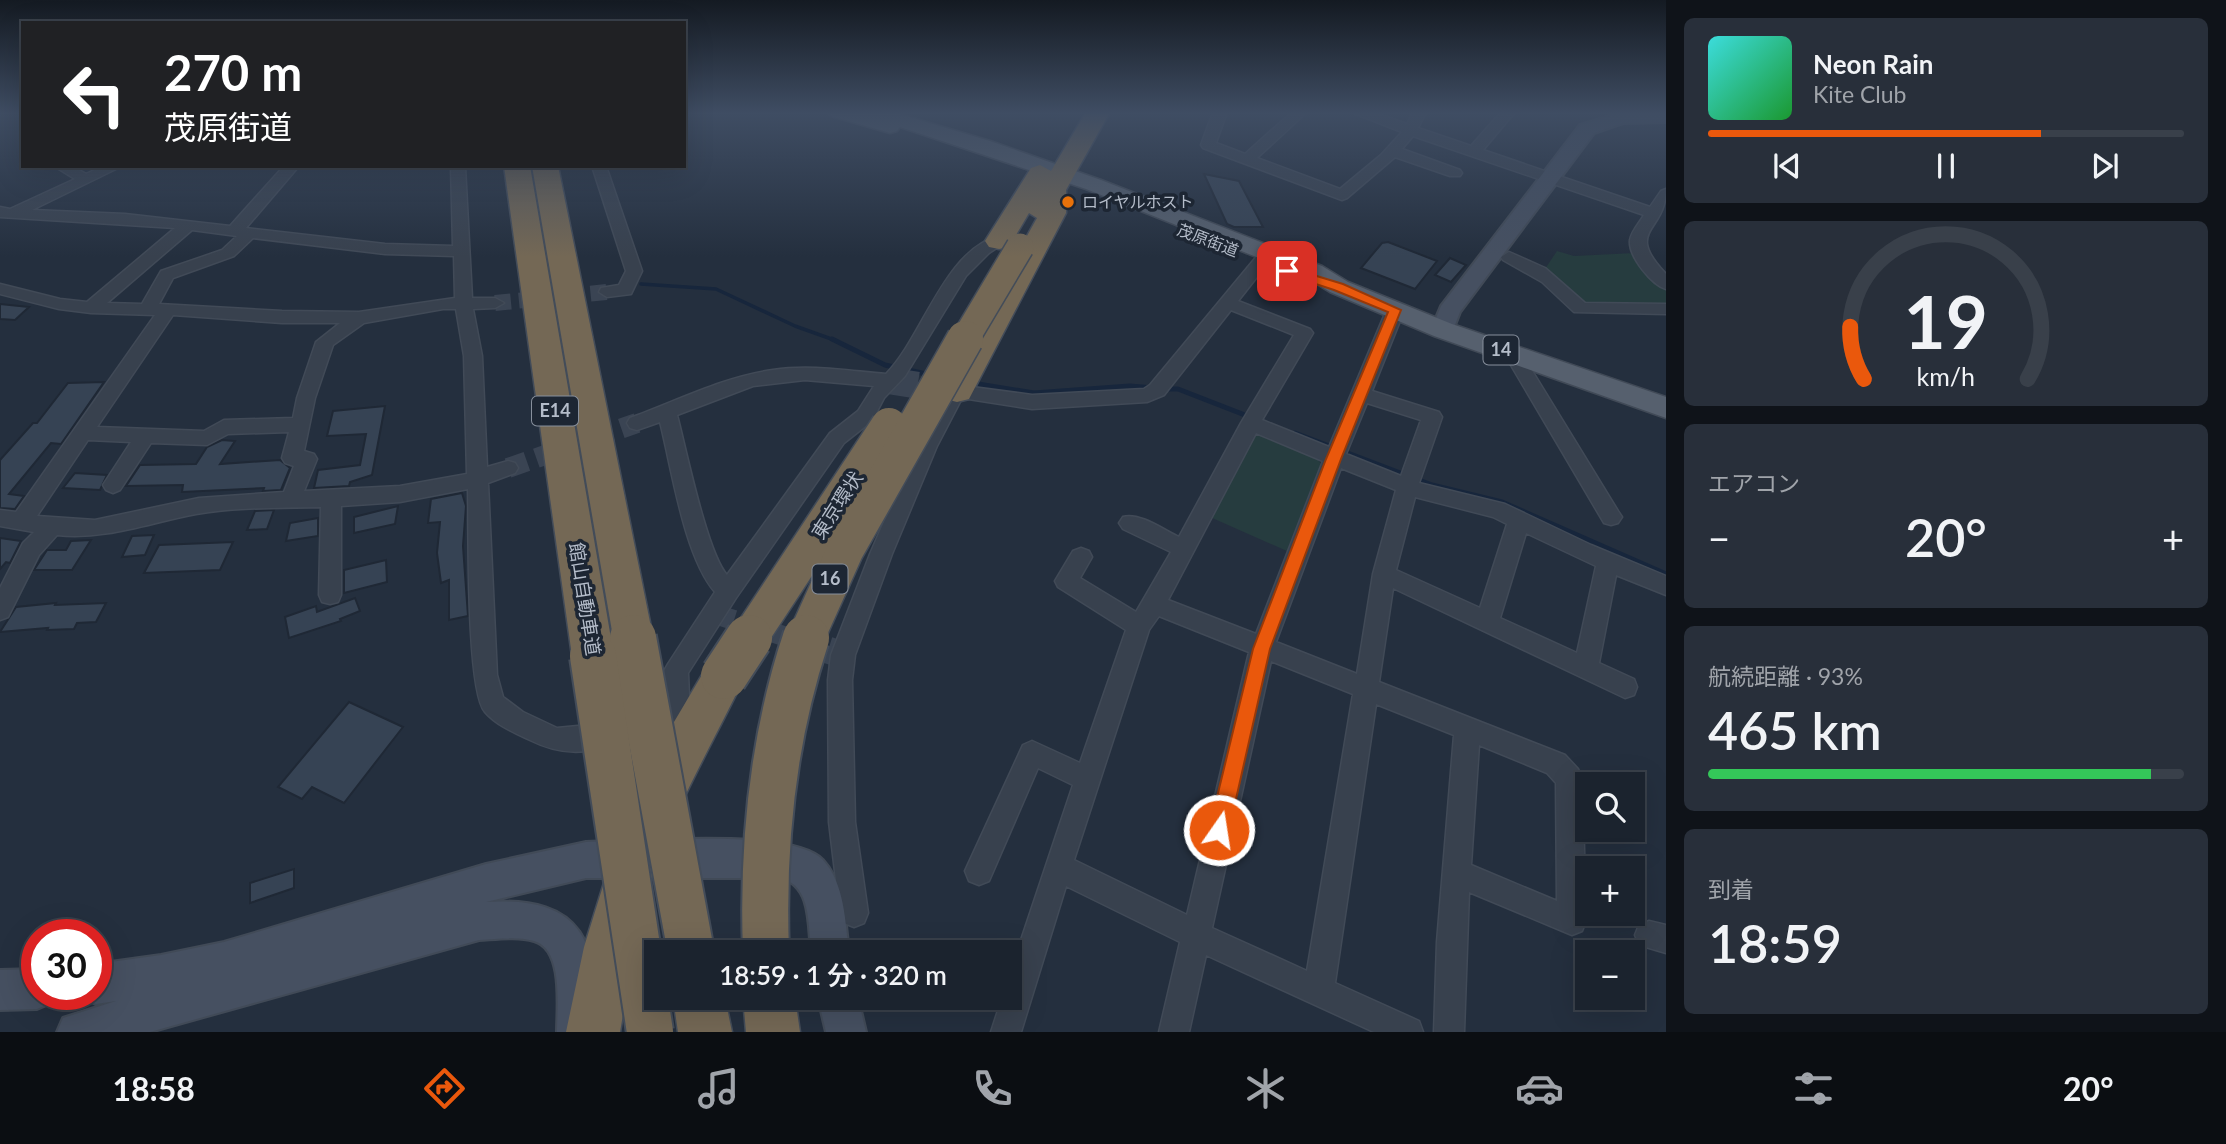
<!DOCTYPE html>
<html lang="ja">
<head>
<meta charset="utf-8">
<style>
  body { margin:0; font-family:Lato,"Noto Sans JP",sans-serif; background:#282f3a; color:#f1f3f6; height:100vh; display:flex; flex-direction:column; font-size:26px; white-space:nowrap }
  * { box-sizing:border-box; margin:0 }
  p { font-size:23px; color:#a0a4aa }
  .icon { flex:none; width:38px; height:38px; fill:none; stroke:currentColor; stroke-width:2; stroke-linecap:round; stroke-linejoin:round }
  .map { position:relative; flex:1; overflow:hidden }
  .sheet { display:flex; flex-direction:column; gap:18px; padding:18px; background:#0f1319; width:560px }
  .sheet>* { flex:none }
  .banner { position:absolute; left:21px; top:21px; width:665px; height:147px; border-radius:0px; box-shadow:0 7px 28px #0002,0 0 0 2px #39404a; background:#202124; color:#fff; overflow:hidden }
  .tools { position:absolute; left:1575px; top:772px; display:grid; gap:14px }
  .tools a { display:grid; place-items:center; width:70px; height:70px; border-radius:0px; background:#1b232e; box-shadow:0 7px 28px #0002,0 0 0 2px #39404a; font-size:35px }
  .speed { position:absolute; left:21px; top:919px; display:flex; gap:14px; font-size:35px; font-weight:700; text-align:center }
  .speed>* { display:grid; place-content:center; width:91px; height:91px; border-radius:50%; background:#1b232e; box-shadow:0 7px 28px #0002,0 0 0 2px #39404a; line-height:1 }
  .speed .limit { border:10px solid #d22; background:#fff; color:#111 }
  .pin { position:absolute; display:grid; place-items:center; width:60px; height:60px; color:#fff; margin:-30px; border-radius:14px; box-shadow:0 4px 10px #0006 }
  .me { position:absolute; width:77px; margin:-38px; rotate:13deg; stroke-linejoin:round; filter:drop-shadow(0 0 5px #0008) }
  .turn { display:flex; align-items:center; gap:24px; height:147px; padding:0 28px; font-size:32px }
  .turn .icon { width:91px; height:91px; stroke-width:2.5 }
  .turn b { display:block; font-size:49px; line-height:60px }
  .big { font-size:52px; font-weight:600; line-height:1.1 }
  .sheet .card { flex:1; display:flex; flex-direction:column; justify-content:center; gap:10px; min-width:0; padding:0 24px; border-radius:10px; background:#282f3a }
  .sheet .dial { align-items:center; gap:0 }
  .dial svg { height:182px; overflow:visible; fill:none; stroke:#39404a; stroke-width:7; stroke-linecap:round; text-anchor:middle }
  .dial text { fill:#f1f3f6; stroke:none }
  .song { display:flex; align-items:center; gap:21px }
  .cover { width:84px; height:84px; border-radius:10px; background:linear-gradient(135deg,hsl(180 70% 55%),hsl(130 70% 35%)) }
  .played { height:7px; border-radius:4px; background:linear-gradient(90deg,#ea580c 70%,#39404a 70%) }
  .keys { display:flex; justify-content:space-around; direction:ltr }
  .heat { display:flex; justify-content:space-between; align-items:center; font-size:38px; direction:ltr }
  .charge { height:10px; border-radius:5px; background:linear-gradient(90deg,#34c759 93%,#39404a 0) }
  .trip { position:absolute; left:644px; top:940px; width:378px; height:70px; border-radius:0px; background:#1b232e; box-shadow:0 7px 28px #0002,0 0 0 2px #39404a; font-weight:600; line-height:70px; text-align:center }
  .tab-bar { display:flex; height:112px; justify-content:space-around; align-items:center; background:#0b0e12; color:#a0a4aa }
  .tab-bar .icon { width:49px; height:49px }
  .tab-bar .active { color:#ea580c }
  .tab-bar b { font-size:32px; color:#f1f3f6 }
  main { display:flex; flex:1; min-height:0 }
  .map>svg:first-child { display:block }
  .green { fill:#263c3f }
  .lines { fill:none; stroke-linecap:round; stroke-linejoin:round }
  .stream-far1 { stroke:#17263c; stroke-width:3.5 }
  .stream { stroke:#17263c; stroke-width:5 }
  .building { fill:#364354; stroke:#1f2835; stroke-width:2 }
  .street-tunnel-far2 { stroke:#3a4453; stroke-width:16; stroke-dasharray:16 8; stroke-linecap:butt }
  .street-tunnel-far1 { stroke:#3a4453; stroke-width:20; stroke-dasharray:20 10; stroke-linecap:butt }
  .street-tunnel { stroke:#3a4453; stroke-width:27; stroke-dasharray:27 13; stroke-linecap:butt }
  .secondary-tunnel { stroke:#3a4453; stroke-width:27; stroke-dasharray:27 13; stroke-linecap:butt }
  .street-casing { stroke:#414a57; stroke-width:3 }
  .secondary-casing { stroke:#414a57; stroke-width:4 }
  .primary-casing { stroke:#414a57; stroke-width:3 }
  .highway-casing { stroke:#434c59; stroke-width:3 }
  .street { fill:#38414e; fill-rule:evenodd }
  .secondary { fill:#465061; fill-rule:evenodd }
  .primary { fill:#56606e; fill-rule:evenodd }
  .highway { fill:#746855; fill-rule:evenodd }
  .highway-bridge-far2-casing { stroke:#434c59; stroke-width:30; stroke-linecap:butt }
  .highway-bridge-far1-casing { stroke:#434c59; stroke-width:39; stroke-linecap:butt }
  .highway-bridge-casing { stroke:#434c59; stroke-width:50; stroke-linecap:butt }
  .highway-bridge-far2 { stroke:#746855; stroke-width:27 }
  .highway-bridge-far1 { stroke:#746855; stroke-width:36 }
  .highway-bridge { stroke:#746855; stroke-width:46 }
  .route { fill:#ea580c; stroke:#983908; stroke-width:2 }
  .food-dot { fill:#e8710a; stroke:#1d2633; stroke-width:2.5 }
  .labels { text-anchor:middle; stroke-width:7; stroke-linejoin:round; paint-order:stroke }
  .far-poi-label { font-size:16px; fill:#b4bcc9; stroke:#1d2633; text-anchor:start }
  .far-street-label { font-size:16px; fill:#b4bcc9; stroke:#1d2633 }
  .shield { fill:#1d2633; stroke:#878f9c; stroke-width:2 }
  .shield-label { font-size:18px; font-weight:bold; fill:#b4bcc9 }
  .street-label { font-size:19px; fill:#b4bcc9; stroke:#1d2633 }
</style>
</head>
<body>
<main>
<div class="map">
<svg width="1666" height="1032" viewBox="0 0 1666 1032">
  <rect width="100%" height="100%" fill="#242f3e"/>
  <g class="green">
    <polygon points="1557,251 1574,256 1635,253 1666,289 1666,306 1582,305 1565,285 1545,269"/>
    <polygon points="1258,431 1312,452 1321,464 1287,551 1210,517"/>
  </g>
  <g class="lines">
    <polyline class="stream-far1" points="641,284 716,289 795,326 837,341"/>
    <g class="stream">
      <polyline points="832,339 885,365 931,375"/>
      <polyline points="972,383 1034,393 1130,386 1153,388"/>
      <polyline points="1163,389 1178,389 1250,417"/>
      <polyline points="1295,433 1432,485 1502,502 1666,574"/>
    </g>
  </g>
  <g class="building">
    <polygon points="1204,174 1239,181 1263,227 1234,227 1227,224"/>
    <polygon points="1388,242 1437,261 1415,289 1361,268 1382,243"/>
    <polygon points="1450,258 1466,265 1451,282 1435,275"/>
    <polygon points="0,304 29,307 15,320 0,319"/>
    <polygon points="104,382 61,444 51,443 9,494 24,496 15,509 0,508 0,460 33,423 37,423 68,383"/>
    <polygon points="385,406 372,475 350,482 349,486 314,488 318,470 360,465 366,434 327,436 333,411"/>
    <polygon points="222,440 235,441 220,464 280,460 290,468 281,490 263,491 264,488 182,492 183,485 126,486 140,465 196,464 207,447"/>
    <polygon points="75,473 107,475 100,490 63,488"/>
    <polygon points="462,493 466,506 463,546 468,616 449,620 449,580 441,583 437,553 440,522 428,523 431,499"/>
    <polygon points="398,506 395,524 354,533 354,517"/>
    <polygon points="274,510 267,529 247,530 255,511"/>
    <polygon points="318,518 318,536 286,541 290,523"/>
    <polygon points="154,535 145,555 122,557 132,536"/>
    <polygon points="0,538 21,541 10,563 6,562 0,569"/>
    <polygon points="91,540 72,570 34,570 47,550 66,550 71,541"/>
    <polygon points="233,542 220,570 144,573 159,545"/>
    <polygon points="386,560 387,582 344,593 344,570"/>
    <polygon points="355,598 360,611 340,619 341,621 289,638 285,617 316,606 317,612"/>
    <polygon points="56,603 55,605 106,603 96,622 77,623 74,629 47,630 48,628 0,632 16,607"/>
    <polygon points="349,702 403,727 344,803 312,787 302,799 278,787"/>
    <polygon points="294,869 294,888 250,903 250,883"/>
  </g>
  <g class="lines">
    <polyline class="street-tunnel-far2" points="495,303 607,292"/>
    <g class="street-tunnel-far1">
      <polyline points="508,468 637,423"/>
      <polyline points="715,614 796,640"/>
    </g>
    <polyline class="street-tunnel" points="790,638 843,655"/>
    <polyline class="secondary-tunnel" points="891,381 954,391"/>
    <g class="street-casing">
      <g id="street">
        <path d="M1213 112H1227L1216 143 1245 154 1292 112H1307L1257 158 1340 189 1381 155 1402 132 1351 112H1372L1407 124 1413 112H1426L1418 128 1471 146 1501 112H1515L1483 150 1650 207 1661 191 1666 189C1666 233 1623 229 1666 274V289C1652 285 1628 256 1630 240 1631 232 1640 222 1644 215L1413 136 1402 149 1460 170 1462 173 1460 176H1450L1395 157 1347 198 1342 200 1203 148 1201 145Z"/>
        <path d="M54 166H72L86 174 103 166H122L32 210 125 214 230 226 284 166H299L246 228 385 244 453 246 451 166H465L472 298H495L504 303 495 308 473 309 482 356 487 467 508 461 515 463 518 468 515 473 488 483 497 675 503 697 523 712 557 728 609 723 618 727 622 735 618 743C586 755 560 755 530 740 515 733 496 725 485 712 466 690 469 527 468 489L400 502 341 506V595L338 602 330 604 322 602 319 595 321 507C280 508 237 507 196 514 148 523 106 540 57 535L39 555 8 617 0 620V588L23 543 34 532 0 526V510L16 512 155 315 91 313 59 309 0 294V284L60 299 87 302 175 228 0 217V207L10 209 75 179ZM192 230 237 236 222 250 161 271 142 304 107 303ZM253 238 385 254 454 256 455 298 359 312 282 311 159 304 173 278 234 256ZM443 309H456L464 356 467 474 400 486 304 491 317 459 314 454 304 451 315 398 333 345 364 323ZM173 315 282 323H340L316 342 297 398 293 418 224 420 204 431 97 427ZM289 432 282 458 285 463 294 466 284 492 199 498 95 520 37 516 88 440 131 442 103 485 106 490 113 493 120 490 151 443 207 445 228 434Z"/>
        <polygon points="592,166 606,166 642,271 631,294 607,297 599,292 601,288 619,285 626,271"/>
        <path d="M999 236 1007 241 989 253 966 276 905 376 884 398 872 421 844 443 736 598 688 673 689 696 669 734 651 738 642 735 639 727 642 719 653 715 665 694 664 671 668 664 715 592C684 556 672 469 660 422L637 430 630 428 627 423 630 418C677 401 723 377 773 370 810 364 849 371 886 374 923 337 944 250 999 236ZM805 380 874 386 858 411 830 433 727 575C707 553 686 449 677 415L753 386Z"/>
        <path d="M1268 248 1276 253 1238 301 1310 329 1313 333 1262 420 1329 447 1386 311 1395 306 1401 307 1404 311 1372 391 1439 412 1442 417 1419 483 1505 504 1591 545 1666 576V595L1616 575 1599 663 1634 679 1637 687 1634 695 1625 698 1393 588 1379 682 1565 755 1578 769 1582 778 1586 921 1582 931 1572 935 1469 892 1464 1032H1434L1437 942 1454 735 1376 704 1335 983 1419 1021 1423 1032H1374L1206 955 1189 1032H1159L1180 942 1066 886 1021 1032H991L1002 998H1010V973L1073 785 1038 768 989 881 979 885 969 881 965 871 1023 745 1032 741 1080 763 1126 630 1058 587 1055 581 1073 551 1081 548 1089 551 1092 557 1080 578 1136 612 1171 552 1123 529 1119 523 1123 517C1139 512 1164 530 1179 537L1241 423 1294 335 1231 310 1164 395 1147 402 1032 409 962 398 937 446 892 554 855 655 852 680 855 822 868 913 864 923 854 927 844 923 840 913 829 822 828 680 831 655 870 554 917 446 950 386 957 385 1032 395 1144 389 1150 385 1262 250ZM1367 403 1421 420 1401 476 1346 454ZM1256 433 1323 461 1256 634 1168 600ZM1341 468 1396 490 1373 574 1357 674 1276 642ZM1415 497 1493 517 1507 524 1480 608 1396 570ZM1526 533 1596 566 1577 653 1500 618ZM1159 616 1249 652 1187 915 1074 860 1149 630ZM1271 661 1353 694 1307 971 1212 928ZM1479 745 1547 773 1556 783 1557 901 1471 865Z"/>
        <polygon points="1509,252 1545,268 1585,303 1666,304 1666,314 1574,312 1542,282 1503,260 1501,257"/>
        <polygon points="1514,349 1520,351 1618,511 1622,517 1618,523 1611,525 1604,523 1505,355"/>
        <polygon points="1649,921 1666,925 1666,953 1639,945 1635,935 1639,925"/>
      </g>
    </g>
    <g class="secondary-casing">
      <g id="secondary">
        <polygon points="1666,112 1666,122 1623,123 1594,133 1460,312 1451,335 1443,338 1435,335 1431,330 1441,306 1580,125 1621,113"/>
        <path d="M634 840C675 840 796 831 823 860 845 884 845 922 849 952H811C808 926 812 886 781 878H586L486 902C586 896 598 944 597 1032H557C557 1008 564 949 534 941 517 936 497 939 479 940L150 1032H57L63 1018 116 1001 96 1004 82 998 80 994H96V964L161 955 224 942 486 864 586 842Z"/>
        <polygon points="37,969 37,994 55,994 51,1003 37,1009 0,1010 0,970"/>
        <polygon points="818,998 858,998 866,1032 826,1032"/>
      </g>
    </g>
    <g class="primary-casing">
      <polygon id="primary" points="828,112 893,112 990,141 1101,180 1322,266 1348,282 1452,324 1666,397 1666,418 1434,336 1330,292 1304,276 1086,189 900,127 897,131 890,133 831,116"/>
    </g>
    <g class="highway-casing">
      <g id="highway">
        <polygon points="1086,112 1110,112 1066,190 1066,213 969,399 957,402 945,399 941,391 1037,218 1029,213 1009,247 999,249 989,247 985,241 1031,168 1040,165 1051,171"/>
        <polygon points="504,166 530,166 614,656 608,669 593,674 578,669 572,656"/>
        <polygon points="532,166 558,166 653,637 647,649 633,655 619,649 613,637"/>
        <path d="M724 657 739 663 745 676C716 737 681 796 658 860 638 915 630 975 620 1032H566L584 947 617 841 671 727 709 663Z"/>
        <polygon points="673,998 725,998 732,1032 678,1032"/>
        <polygon points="743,998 795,998 800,1032 746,1032"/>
      </g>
    </g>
    <use href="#street" class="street"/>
    <use href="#secondary" class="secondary"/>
    <use href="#primary" class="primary"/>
    <use href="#highway" class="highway"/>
    <g class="highway-bridge-far2-casing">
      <polyline id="highway-bridge-far2" points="964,341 1020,247"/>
    </g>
    <g class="highway-bridge-far1-casing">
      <g id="highway-bridge-far1">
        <polyline points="633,637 634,640"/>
        <polyline points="748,640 889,426"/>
        <polyline points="805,640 845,551 965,339"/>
      </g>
    </g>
    <g class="highway-bridge-casing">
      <g id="highway-bridge">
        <polyline points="633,638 691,952"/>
        <polyline points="593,656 650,1032"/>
        <polyline points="724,676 749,638"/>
        <path d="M766 952C762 845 772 740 806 638"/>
      </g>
    </g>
    <use href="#highway-bridge-far2" class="highway-bridge-far2"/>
    <use href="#highway-bridge-far1" class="highway-bridge-far1"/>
    <use href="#highway-bridge" class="highway-bridge"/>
  </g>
  <linearGradient id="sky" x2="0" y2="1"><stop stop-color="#141a22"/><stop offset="0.44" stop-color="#3f4d63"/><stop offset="1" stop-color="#3f4d63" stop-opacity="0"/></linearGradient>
  <rect width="1666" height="257" fill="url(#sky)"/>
  <polygon class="route" points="1287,267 1343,284 1401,310 1341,459 1270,649 1229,830 1226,838 1219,840 1212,838 1209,830 1253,649 1326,459 1388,312 1334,290 1282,273 1281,271"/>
  <circle class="food-dot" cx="1068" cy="202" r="7"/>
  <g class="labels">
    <g class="far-poi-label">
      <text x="1082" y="208">ロイヤルホスト</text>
    </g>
    <g class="far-street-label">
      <text transform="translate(1208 240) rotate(21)" y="6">茂原街道</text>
    </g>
    <g class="shield">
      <rect x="1483.5" y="335.5" width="35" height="29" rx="5"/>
      <rect x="532" y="396.5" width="46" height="29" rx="5"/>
      <rect x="812.5" y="564.5" width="35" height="29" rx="5"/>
    </g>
    <g class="shield-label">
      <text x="1501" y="356">14</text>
      <text x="555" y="417">E14</text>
      <text x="830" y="585">16</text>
    </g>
    <g class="street-label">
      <text transform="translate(837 505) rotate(-57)" y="7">東京環状</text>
      <text transform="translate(585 599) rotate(81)" y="7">館山自動車道</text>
    </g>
  </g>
</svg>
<div class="tools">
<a><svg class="icon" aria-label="search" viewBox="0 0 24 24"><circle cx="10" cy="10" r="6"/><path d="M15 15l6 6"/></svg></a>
<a>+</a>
<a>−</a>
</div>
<div class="speed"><div class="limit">30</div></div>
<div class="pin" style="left:1287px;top:271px;background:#d93025"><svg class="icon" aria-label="arrive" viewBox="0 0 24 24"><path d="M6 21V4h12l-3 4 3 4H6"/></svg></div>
<svg class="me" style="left:1219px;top:830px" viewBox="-20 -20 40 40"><circle r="17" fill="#ea580c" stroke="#fff" stroke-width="3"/><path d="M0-11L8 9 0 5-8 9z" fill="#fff"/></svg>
<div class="trip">18:59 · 1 分 · 320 m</div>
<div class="banner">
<div class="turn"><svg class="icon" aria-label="left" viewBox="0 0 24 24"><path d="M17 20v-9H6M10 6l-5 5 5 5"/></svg><div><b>270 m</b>茂原街道</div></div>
</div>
</div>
<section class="sheet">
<div class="card">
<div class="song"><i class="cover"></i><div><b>Neon Rain</b><p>Kite Club</p></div></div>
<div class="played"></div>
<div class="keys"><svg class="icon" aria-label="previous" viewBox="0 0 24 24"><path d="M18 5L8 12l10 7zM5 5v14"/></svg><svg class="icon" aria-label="pause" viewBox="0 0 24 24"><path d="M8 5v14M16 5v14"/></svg><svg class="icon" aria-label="next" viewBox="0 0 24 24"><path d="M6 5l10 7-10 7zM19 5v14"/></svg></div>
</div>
<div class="card dial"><svg viewBox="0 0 100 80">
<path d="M14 69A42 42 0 1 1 86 69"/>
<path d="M14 69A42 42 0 0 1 8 46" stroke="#ea580c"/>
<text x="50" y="56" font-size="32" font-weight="700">19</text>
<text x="50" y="72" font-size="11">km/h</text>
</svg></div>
<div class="card"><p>エアコン</p>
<div class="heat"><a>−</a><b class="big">20°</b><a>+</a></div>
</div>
<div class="card"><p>航続距離 · 93%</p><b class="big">465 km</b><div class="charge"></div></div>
<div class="card"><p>到着</p><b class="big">18:59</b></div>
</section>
</main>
<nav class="tab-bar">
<b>18:58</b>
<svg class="icon active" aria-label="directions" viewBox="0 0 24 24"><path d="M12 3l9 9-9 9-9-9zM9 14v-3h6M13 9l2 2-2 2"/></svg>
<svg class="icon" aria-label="music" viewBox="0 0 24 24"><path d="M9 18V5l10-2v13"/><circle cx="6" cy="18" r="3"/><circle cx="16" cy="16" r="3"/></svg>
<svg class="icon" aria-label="phone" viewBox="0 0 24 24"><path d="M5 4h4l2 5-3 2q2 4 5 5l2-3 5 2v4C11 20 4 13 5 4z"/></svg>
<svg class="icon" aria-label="climate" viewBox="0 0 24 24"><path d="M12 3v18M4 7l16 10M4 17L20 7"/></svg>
<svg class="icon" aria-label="car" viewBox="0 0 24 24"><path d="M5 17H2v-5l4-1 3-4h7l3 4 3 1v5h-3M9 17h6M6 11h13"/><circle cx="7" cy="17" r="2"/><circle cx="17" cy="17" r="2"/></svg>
<svg class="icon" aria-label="filters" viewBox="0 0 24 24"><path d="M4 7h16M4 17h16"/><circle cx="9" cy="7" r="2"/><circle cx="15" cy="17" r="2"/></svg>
<b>20°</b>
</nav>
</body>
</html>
